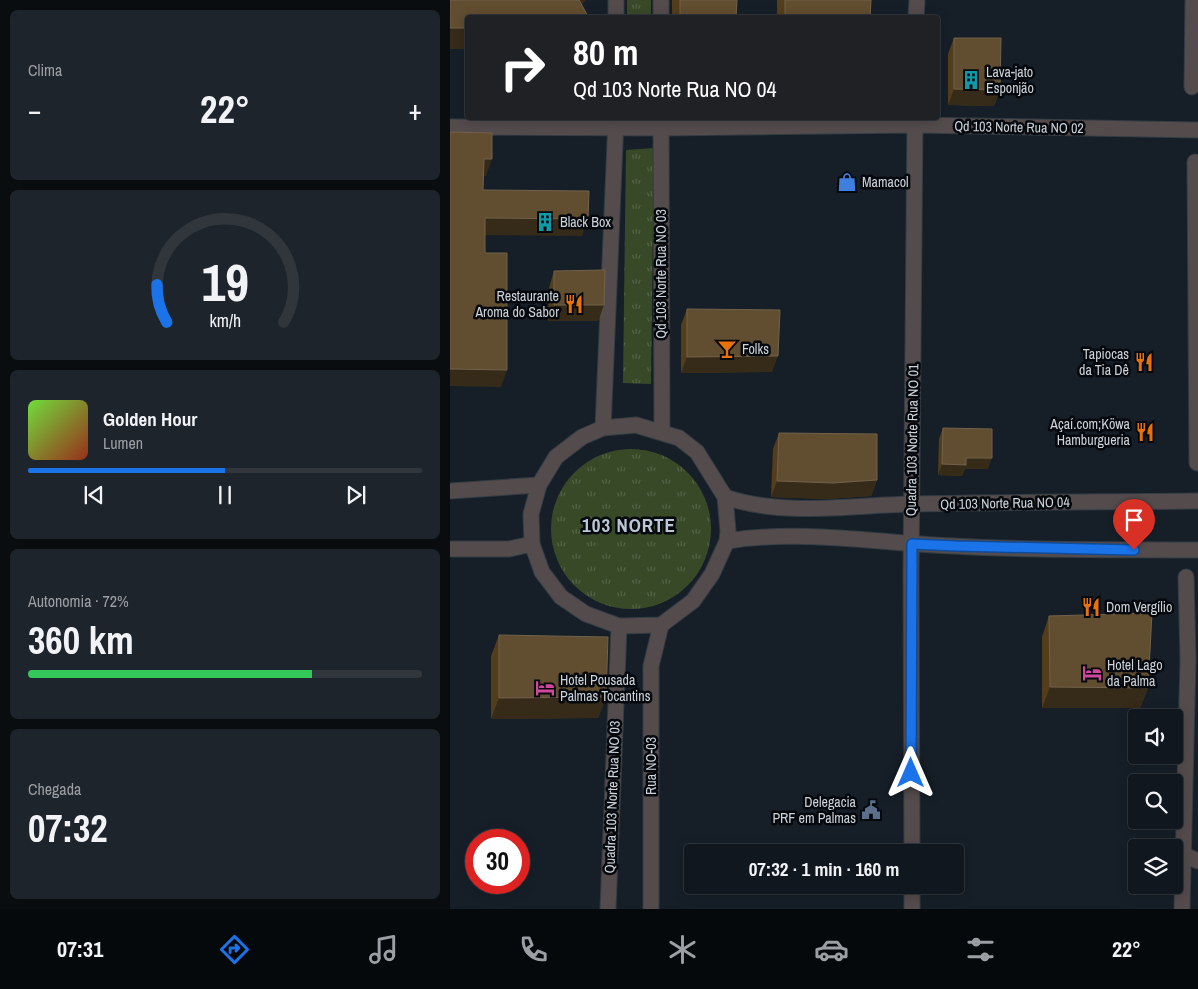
<!DOCTYPE html>
<html lang="pt">
<head>
<meta charset="utf-8">
<style>
  body { margin:0; font-family:"Archivo Narrow",sans-serif; background:#1e242b; color:#f1f3f6; height:100vh; display:flex; flex-direction:column; font-size:19px; white-space:nowrap }
  * { box-sizing:border-box; margin:0 }
  p { font-size:16px; color:#9c9fa4 }
  .icon { flex:none; width:28px; height:28px; fill:none; stroke:currentColor; stroke-width:2; stroke-linecap:round; stroke-linejoin:round }
  .map { position:relative; flex:1; overflow:hidden }
  .drawer { display:flex; flex-direction:column; gap:10px; padding:10px; background:#090d10; width:450px }
  .drawer>* { flex:none }
  .top-card { position:absolute; left:15px; top:15px; width:475px; height:105px; border-radius:5px; box-shadow:0 2px 12px #0003,0 0 0 1px #30363c; background:#202124; color:#fff; overflow:hidden }
  .tools { position:absolute; left:678px; top:709px; display:grid; gap:10px }
  .tools a { display:grid; place-items:center; width:55px; height:55px; border-radius:5px; background:#10171e; box-shadow:0 2px 12px #0003,0 0 0 1px #30363c; font-size:25px }
  .speed { position:absolute; left:15px; top:829px; display:flex; gap:10px; font-size:25px; font-weight:700; text-align:center }
  .speed>* { display:grid; place-content:center; width:65px; height:65px; border-radius:50%; background:#10171e; box-shadow:0 2px 12px #0003,0 0 0 1px #30363c; line-height:1 }
  .speed .limit { border:8px solid #d22; background:#fff; color:#111 }
  .pin { position:absolute; display:grid; place-items:center; width:42px; height:42px; color:#fff; margin:-51px -21px; border-radius:50% 50% 50% 0; rotate:-45deg; box-shadow:0 0 5px #0007 }
  .pin .icon { rotate:45deg }
  .me { position:absolute; width:55px; margin:-28px; rotate:0deg; stroke-linejoin:round; filter:drop-shadow(0 0 4px #0008) }
  .turn { display:flex; align-items:center; gap:18px; height:105px; padding:0 25px; font-size:22px }
  .turn .icon { width:65px; height:65px; stroke-width:2.5 }
  .turn b { display:block; font-size:35px; line-height:42px }
  .big { font-size:38px; font-weight:700; line-height:1.1 }
  .drawer .widget { flex:1; display:flex; flex-direction:column; justify-content:center; gap:8px; min-width:0; padding:0 18px; border-radius:8px; background:#1e242b }
  .drawer .dial { align-items:center; gap:0 }
  .dial svg { height:130px; overflow:visible; fill:none; stroke:#30363c; stroke-width:7; stroke-linecap:round; text-anchor:middle }
  .dial text { fill:#f1f3f6; stroke:none }
  .song { display:flex; align-items:center; gap:15px }
  .cover { width:60px; height:60px; border-radius:8px; background:linear-gradient(135deg,hsl(100 70% 55%),hsl(10 70% 35%)) }
  .played { height:5px; border-radius:2px; background:linear-gradient(90deg,#1a73e8 50%,#30363c 50%) }
  .keys { display:flex; justify-content:space-around; direction:ltr }
  .heat { display:flex; justify-content:space-between; align-items:center; font-size:28px; direction:ltr }
  .charge { height:8px; border-radius:4px; background:linear-gradient(90deg,#34c759 72%,#30363c 0) }
  .trip { position:absolute; left:234px; top:844px; width:280px; height:50px; border-radius:5px; background:#10171e; box-shadow:0 2px 12px #0003,0 0 0 1px #30363c; font-weight:700; line-height:50px; text-align:center }
  .menu { display:flex; height:80px; justify-content:space-around; align-items:center; background:#06090c; color:#9c9fa4 }
  .menu .icon { width:35px; height:35px }
  .menu .active { color:#1a73e8 }
  .menu b { font-size:22px; color:#f1f3f6 }
  main { display:flex; flex:1; min-height:0 }
  .map>svg:first-child { display:block }
  .grass { fill:url(#grass-tufts) }
  .lines { fill:none; stroke-linecap:round; stroke-linejoin:round }
  .minor-casing { stroke:#333c44; stroke-width:17 }
  .minor { stroke:#544c4c; stroke-width:15 }
  .wall { fill:#543d1b }
  .shaded-wall { fill:#362a18 }
  .building { fill:#614d30; stroke:#72624a }
  .route-casing { stroke:#114b97; stroke-width:12 }
  .route { stroke:#1a73e8; stroke-width:9 }
  .labels { text-anchor:middle; stroke-width:5; stroke-linejoin:round; paint-order:stroke }
  .poi-label { font-size:14px; fill:#ccd3d9; stroke:#05080c; text-anchor:start }
  .street-label { font-size:14px; fill:#ccd3d9; stroke:#05080c }
  .district-label { font-size:19px; font-weight:bold; letter-spacing:1px; fill:#bbc7d4; stroke:#05080c }
</style>
</head>
<body>
<main>
<section class="drawer">
<div class="widget"><p>Clima</p>
<div class="heat"><a>−</a><b class="big">22°</b><a>+</a></div>
</div>
<div class="widget dial"><svg viewBox="0 0 100 80">
<path d="M14 69A42 42 0 1 1 86 69"/>
<path d="M14 69A42 42 0 0 1 8 46" stroke="#1a73e8"/>
<text x="50" y="56" font-size="32" font-weight="700">19</text>
<text x="50" y="72" font-size="11">km/h</text>
</svg></div>
<div class="widget">
<div class="song"><i class="cover"></i><div><b>Golden Hour</b><p>Lumen</p></div></div>
<div class="played"></div>
<div class="keys"><svg class="icon" aria-label="previous" viewBox="0 0 24 24"><path d="M18 5L8 12l10 7zM5 5v14"/></svg><svg class="icon" aria-label="pause" viewBox="0 0 24 24"><path d="M8 5v14M16 5v14"/></svg><svg class="icon" aria-label="next" viewBox="0 0 24 24"><path d="M6 5l10 7-10 7zM19 5v14"/></svg></div>
</div>
<div class="widget"><p>Autonomia · 72%</p><b class="big">360 km</b><div class="charge"></div></div>
<div class="widget"><p>Chegada</p><b class="big">07:32</b></div>
</section>
<div class="map">
<svg width="748" height="909" viewBox="0 0 748 909">
  <defs>
    <pattern id="grass-tufts" width="24" height="20" patternUnits="userSpaceOnUse" patternTransform="scale(1.25)"><rect width="24" height="20" fill="#384927"/><path d="M3 7l-1-3M5 7V3M7 7l1-3M15 17l-1-3M17 17v-4M19 17l1-3" fill="none" stroke="#546246"/></pattern>
  </defs>
  <rect width="100%" height="100%" fill="#161f28"/>
  <g class="grass">
    <rect x="177" y="0" width="24" height="17"/>
    <polygon points="204,148 201,384 173,383 176,150"/>
    <circle cx="181" cy="529" r="80"/>
  </g>
  <g class="lines">
    <g class="minor-casing">
      <g id="minor">
        <polyline points="211,0 211,18"/>
        <polyline points="166,18 166,0"/>
        <polyline points="466,18 467,0"/>
        <polyline points="742,87 743,0"/>
        <polyline points="211,118 212,431"/>
        <polyline points="0,127 211,128 465,125 748,130"/>
        <polyline points="745,162 747,463"/>
        <polygon points="186,425 229,438 247,452 275,497 278,531 277,541 262,574 243,601 211,625 169,626 136,614 111,597 92,572 82,544 81,514 89,485 106,457 132,437 153,428"/>
        <polyline points="153,428 166,119"/>
        <polyline points="0,491 89,485"/>
        <path d="M275 497C334 517 401 505 463 504 558 502 653 502 748 501"/>
        <path d="M277 541C351 529 429 543 504 546 585 551 667 549 748 550"/>
        <polyline points="0,549 59,549 82,544"/>
        <polyline points="462,852 461,574 465,118"/>
        <polyline points="734,855 748,861"/>
        <polyline points="462,885 462,909"/>
        <polyline points="158,909 169,626"/>
        <polyline points="201,909 201,666 211,625"/>
        <polyline points="732,909 738,659 736,577"/>
      </g>
    </g>
    <use href="#minor" class="minor"/>
  </g>
  <g class="wall">
    <polygon points="222,0 287,0 286,18 222,18"/>
    <polygon points="327,0 421,0 420,18 327,18"/>
    <polygon points="504,38 550,90 544,106 498,105 498,54"/>
    <polygon points="104,271 154,305 148,321 98,321 99,288"/>
    <polygon points="237,309 322,372 231,373 231,325"/>
    <polygon points="493,428 538,469 515,469 512,476 488,475 489,439"/>
    <polygon points="329,433 427,480 421,496 377,499 321,497 323,449"/>
    <polygon points="599,616 698,688 690,708 592,708 592,637"/>
    <polygon points="49,635 156,697 148,718 41,719 41,656"/>
  </g>
  <g class="shaded-wall">
    <polygon points="127,0 136,0 121,18"/>
    <rect x="0" y="28" width="18" height="21"/>
    <polygon points="504,89 550,90 544,106 498,105"/>
    <polygon points="34,159 42,159 36,176 27,176"/>
    <polygon points="35,218 138,219 132,236 29,235"/>
    <polygon points="104,305 154,305 148,321 98,321"/>
    <polygon points="328,356 322,372 231,373 237,357"/>
    <polygon points="0,369 57,370 51,387 0,386"/>
    <polygon points="516,458 542,458 538,469 515,469 512,476 488,475 492,464"/>
    <polygon points="427,480 421,496 377,499 321,497 327,481"/>
    <polygon points="600,687 698,688 690,708 592,708"/>
    <polygon points="156,697 148,718 41,719 49,698"/>
  </g>
  <g class="building">
    <polygon points="0,0 129,0 139,18 18,18 18,28 0,28"/>
    <polygon points="230,0 287,0 286,18 230,18"/>
    <polygon points="335,0 421,0 420,18 335,18"/>
    <polygon points="504,38 551,38 550,90 504,89"/>
    <polygon points="0,132 42,133 42,159 34,159 33,190 139,191 138,219 35,218 35,253 57,253 57,370 0,369"/>
    <polygon points="155,270 154,305 104,305 104,271"/>
    <polygon points="237,309 330,310 328,356 237,357"/>
    <polygon points="493,428 542,429 542,458 516,458 516,465 492,464"/>
    <polygon points="329,433 427,434 427,480 383,483 327,481"/>
    <polygon points="702,613 698,688 600,687 599,616"/>
    <polygon points="49,635 158,637 156,697 49,698"/>
  </g>
  <g class="lines">
    <g class="route-casing">
      <polyline id="route" points="461,773 462,544 506,546 684,550"/>
    </g>
    <use href="#route" class="route"/>
  </g>
  <defs>
    <g id="building-bare" transform="scale(1.5)"><path d="M-4-6H4V6H1V3H-1V6H-4ZM-2.5-4.3h1.7v1.8h-1.7ZM.8-4.3h1.7v1.8H.8ZM-2.5-1h1.7V.8h-1.7ZM.8-1h1.7V.8H.8Z" fill="#0f9aa8" stroke="#05080c" stroke-width="2.5" paint-order="stroke"/></g>
    <g id="shop-bare" transform="scale(1.5)"><path d="M-5-2.5h2.3a2.7 3.5 0 0 1 5.4 0H5L5.5 6h-11ZM-1.5-2.5h3a1.5 2.3 0 0 0-3 0Z" fill="#3f7fe0" stroke="#05080c" stroke-width="2.5" paint-order="stroke"/></g>
    <g id="restaurant-bare" transform="scale(1.5)"><path d="M-5-6h1v4h1v-4h1v4h1v-4h1v5L-1.5 .5V6h-2V.5L-5-1ZM5-6V6H3V1.5H1.5Q1.5-4 5-6Z" fill="#e8710a" stroke="#05080c" stroke-width="2.5" paint-order="stroke"/></g>
    <g id="bar-bare" transform="scale(1.5)"><path d="M-6-5H6L.8 .8V4.5H3.5V6h-7V4.5H-.8V.8Z" fill="#e8710a" stroke="#05080c" stroke-width="2.5" paint-order="stroke"/></g>
    <g id="hotel-bare" transform="scale(1.5)"><path d="M-6-4.5h1.5V1H6V5H4.5V3h-9V5H-6ZM-4 0a1.8 1.8 0 1 1 3.6 0ZM.5 0V-2.5h3Q6-2.5 6 0Z" fill="#d1479c" stroke="#05080c" stroke-width="2.5" paint-order="stroke"/></g>
    <g id="civic-bare" transform="scale(1.5)"><path d="M-.6-6.5H3V-4.5H.6V-3L4-1V1h2V6H-6V1h2V-1L-.6-3ZM-1.2 2.5V6h2.4V2.5Z" fill="#5c6f8a" stroke="#05080c" stroke-width="2.5" paint-order="stroke"/></g>
  </defs>
  <g fill-rule="evenodd">
    <use href="#building-bare" x="521" y="80"/>
    <use href="#shop-bare" x="397" y="182"/>
    <use href="#building-bare" x="95" y="222"/>
    <use href="#restaurant-bare" x="124" y="304"/>
    <use href="#bar-bare" x="277" y="349"/>
    <use href="#restaurant-bare" x="694" y="362"/>
    <use href="#restaurant-bare" x="695" y="432"/>
    <use href="#restaurant-bare" x="641" y="607"/>
    <use href="#hotel-bare" x="642" y="673"/>
    <use href="#hotel-bare" x="95" y="688"/>
    <use href="#civic-bare" x="421" y="810"/>
  </g>
  <g class="labels">
    <g class="poi-label">
      <text x="536" y="77">Lava-jato<tspan x="536" dy="16">Esponjão</tspan></text>
      <text x="412" y="187">Mamacol</text>
      <text x="110" y="227">Black Box</text>
      <text x="109" y="301" text-anchor="end">Restaurante<tspan x="109" dy="16">Aroma do Sabor</tspan></text>
      <text x="292" y="354">Folks</text>
      <text x="679" y="359" text-anchor="end">Tapiocas<tspan x="679" dy="16">da Tia Dê</tspan></text>
      <text x="680" y="429" text-anchor="end">Açaí.com;Köwa<tspan x="680" dy="16">Hamburgueria</tspan></text>
      <text x="656" y="612">Dom Vergílio</text>
      <text x="657" y="670">Hotel Lago<tspan x="657" dy="16">da Palma</tspan></text>
      <text x="110" y="685">Hotel Pousada<tspan x="110" dy="16">Palmas Tocantins</tspan></text>
      <text x="406" y="807" text-anchor="end">Delegacia<tspan x="406" dy="16">PRF em Palmas</tspan></text>
    </g>
    <g class="street-label">
      <text transform="translate(569 127) rotate(1)" y="5">Qd 103 Norte Rua NO 02</text>
      <text transform="translate(211 274) rotate(-90)" y="5">Qd 103 Norte Rua NO 03</text>
      <text transform="translate(462 440) rotate(-89)" y="5">Quadra 103 Norte Rua NO 01</text>
      <text transform="translate(555 503) rotate(-1)" y="5">Qd 103 Norte Rua NO 04</text>
      <text transform="translate(201 766) rotate(-90)" y="5">Rua NO-03</text>
      <text transform="translate(162 797) rotate(-88)" y="5">Quadra 103 Norte Rua NO 03</text>
    </g>
    <g class="district-label">
      <text x="179" y="532">103 NORTE</text>
    </g>
  </g>
</svg>
<div class="tools">
<a><svg class="icon" aria-label="sound" viewBox="0 0 24 24"><path d="M4 9h4l5-4v14l-5-4H4zM17 9q2 3 0 6"/></svg></a>
<a><svg class="icon" aria-label="search" viewBox="0 0 24 24"><circle cx="10" cy="10" r="6"/><path d="M15 15l6 6"/></svg></a>
<a><svg class="icon" aria-label="layers" viewBox="0 0 24 24"><path d="M12 4l9 5-9 5-9-5zM3 14l9 5 9-5"/></svg></a>
</div>
<div class="speed"><div class="limit">30</div></div>
<div class="pin" style="left:684px;top:550px;background:#d93025"><svg class="icon" aria-label="arrive" viewBox="0 0 24 24"><path d="M6 21V4h12l-3 4 3 4H6"/></svg></div>
<svg class="me" style="left:461px;top:773px" viewBox="-20 -20 40 40"><path d="M0-17L14 15 0 8-14 15z" fill="#1a73e8" stroke="#fff" stroke-width="4"/></svg>
<div class="trip">07:32 · 1 min · 160 m</div>
<div class="top-card">
<div class="turn"><svg class="icon" aria-label="right" viewBox="0 0 24 24"><path d="M7 20v-9h11M14 6l5 5-5 5"/></svg><div><b>80 m</b>Qd 103 Norte Rua NO 04</div></div>
</div>
</div>
</main>
<nav class="menu">
<b>07:31</b>
<svg class="icon active" aria-label="directions" viewBox="0 0 24 24"><path d="M12 3l9 9-9 9-9-9zM9 14v-3h6M13 9l2 2-2 2"/></svg>
<svg class="icon" aria-label="music" viewBox="0 0 24 24"><path d="M9 18V5l10-2v13"/><circle cx="6" cy="18" r="3"/><circle cx="16" cy="16" r="3"/></svg>
<svg class="icon" aria-label="phone" viewBox="0 0 24 24"><path d="M5 4h4l2 5-3 2q2 4 5 5l2-3 5 2v4C11 20 4 13 5 4z"/></svg>
<svg class="icon" aria-label="climate" viewBox="0 0 24 24"><path d="M12 3v18M4 7l16 10M4 17L20 7"/></svg>
<svg class="icon" aria-label="car" viewBox="0 0 24 24"><path d="M5 17H2v-5l4-1 3-4h7l3 4 3 1v5h-3M9 17h6M6 11h13"/><circle cx="7" cy="17" r="2"/><circle cx="17" cy="17" r="2"/></svg>
<svg class="icon" aria-label="filters" viewBox="0 0 24 24"><path d="M4 7h16M4 17h16"/><circle cx="9" cy="7" r="2"/><circle cx="15" cy="17" r="2"/></svg>
<b>22°</b>
</nav>
</body>
</html>
